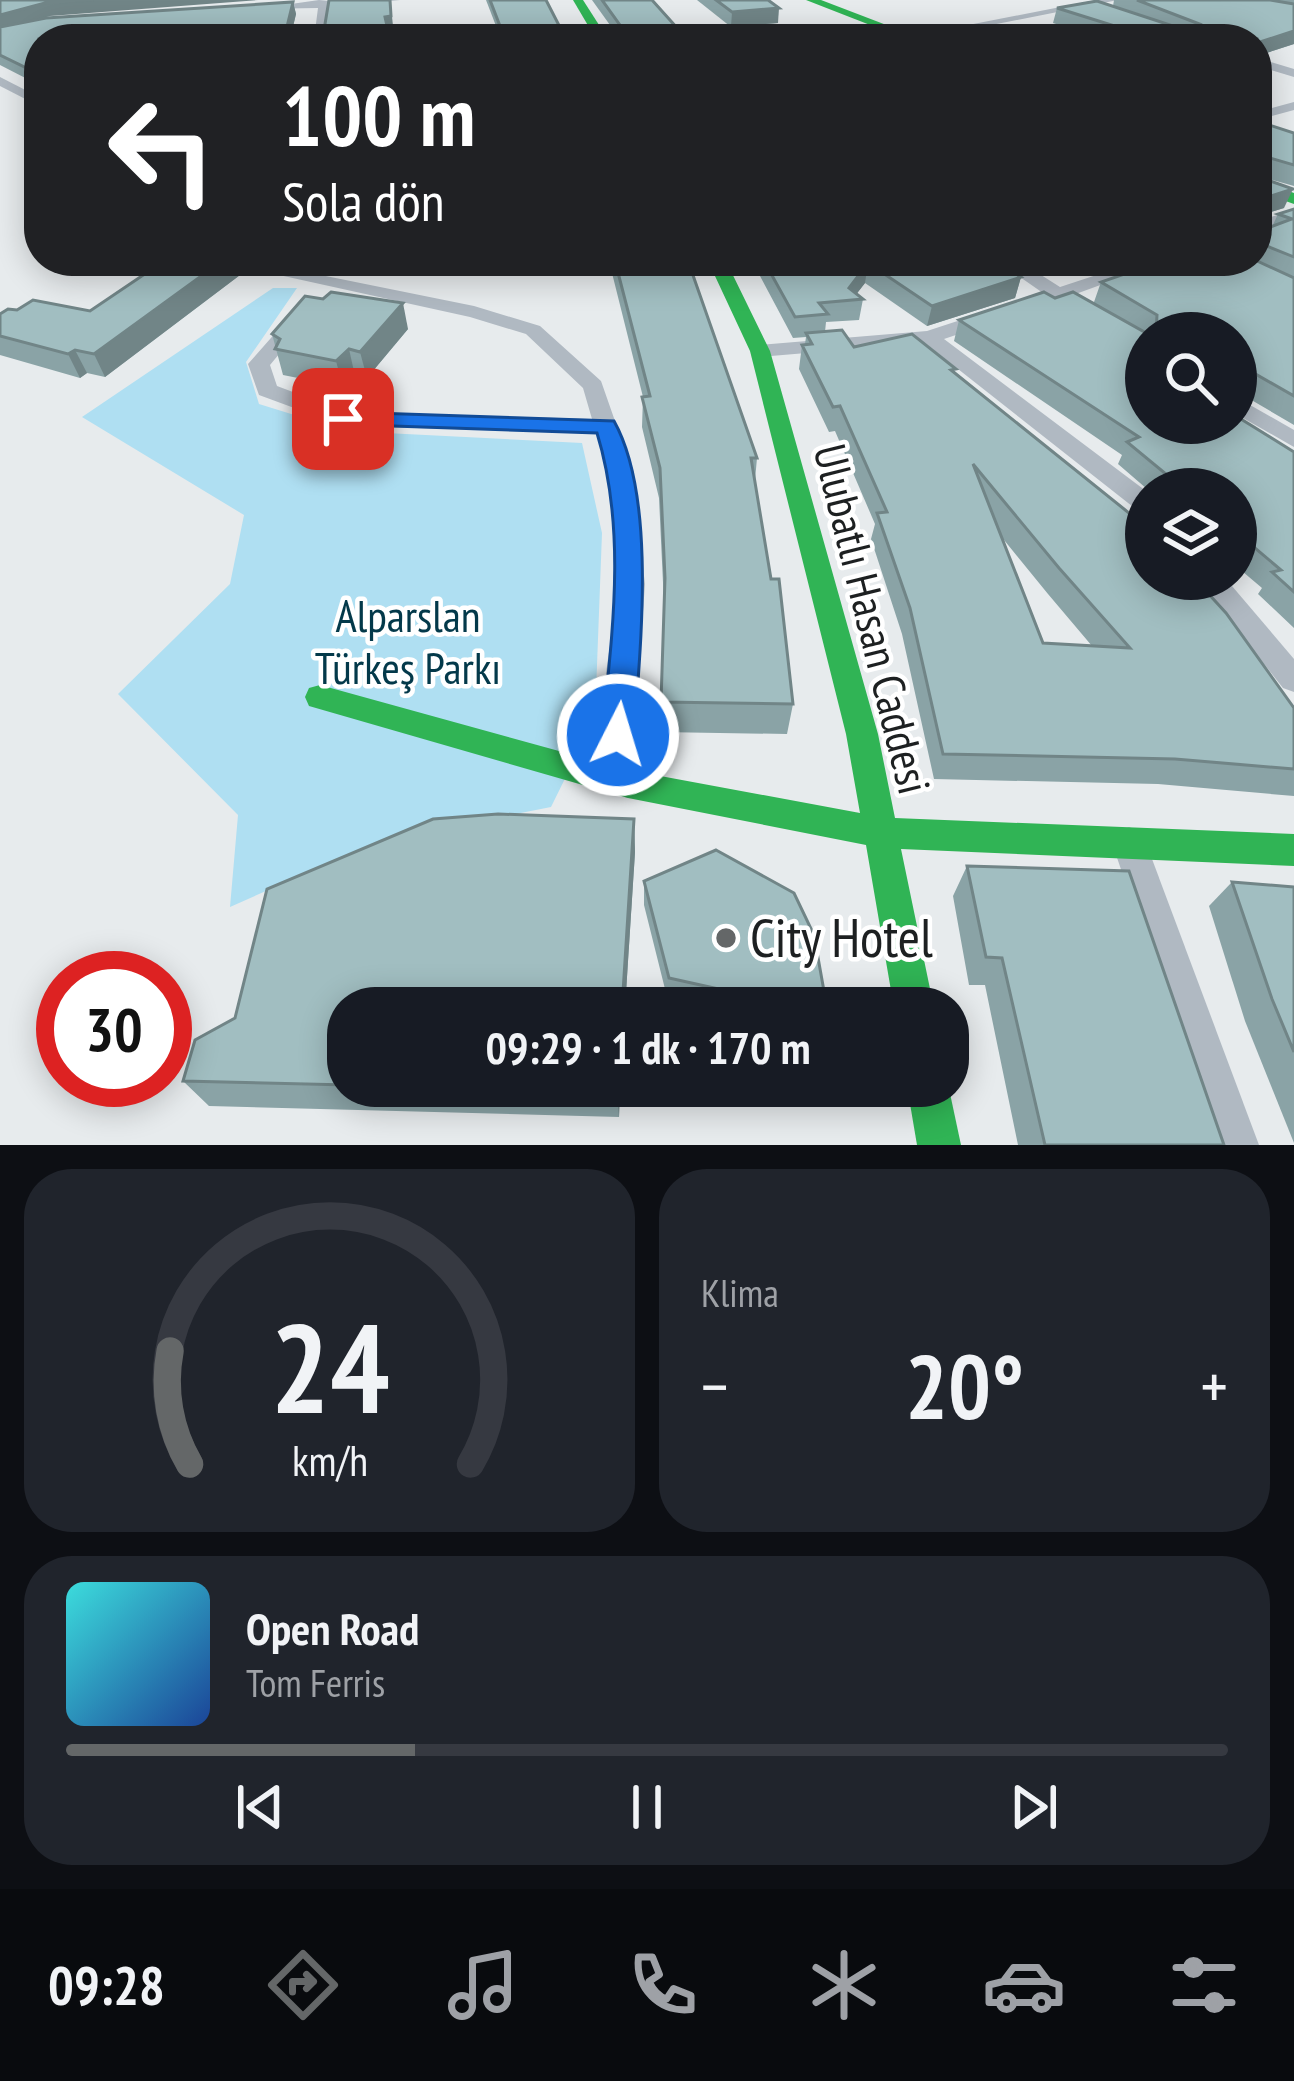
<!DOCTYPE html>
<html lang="tr">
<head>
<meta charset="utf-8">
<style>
  body { margin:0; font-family:"PT Sans Narrow",sans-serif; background:#20242c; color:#f1f3f6; height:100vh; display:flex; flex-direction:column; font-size:45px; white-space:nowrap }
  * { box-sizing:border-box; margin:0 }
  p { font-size:39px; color:#9ea1a6 }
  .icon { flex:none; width:66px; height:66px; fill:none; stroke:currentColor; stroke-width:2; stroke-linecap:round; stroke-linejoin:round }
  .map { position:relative; height:1145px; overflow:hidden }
  .side { display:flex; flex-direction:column; gap:24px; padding:24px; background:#0d0f14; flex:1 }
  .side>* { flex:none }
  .hud { position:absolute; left:24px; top:24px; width:1248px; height:252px; border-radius:48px; box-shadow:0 6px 30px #0003; background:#202124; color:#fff; overflow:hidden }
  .tools { position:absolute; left:1125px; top:312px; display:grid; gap:24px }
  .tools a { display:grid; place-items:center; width:132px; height:132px; border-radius:50%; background:#171b24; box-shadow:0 6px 30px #0003; font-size:60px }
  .speed { position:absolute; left:36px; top:951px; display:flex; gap:24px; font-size:60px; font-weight:700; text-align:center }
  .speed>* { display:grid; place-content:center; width:156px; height:156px; border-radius:50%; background:#171b24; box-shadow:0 6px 30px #0003; line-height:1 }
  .speed .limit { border:18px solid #d22; background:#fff; color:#111 }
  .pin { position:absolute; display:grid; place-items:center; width:102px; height:102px; color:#fff; margin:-51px; border-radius:24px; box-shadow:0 6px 18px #0006 }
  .me { position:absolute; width:132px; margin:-66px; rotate:5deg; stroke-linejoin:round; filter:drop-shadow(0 0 9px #0008) }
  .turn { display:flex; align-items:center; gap:42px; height:252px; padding:0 60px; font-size:54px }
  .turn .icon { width:156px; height:156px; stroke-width:2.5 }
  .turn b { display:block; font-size:84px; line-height:102px }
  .big { font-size:90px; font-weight:700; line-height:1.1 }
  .side .card { flex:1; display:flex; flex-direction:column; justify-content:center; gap:18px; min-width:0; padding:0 42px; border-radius:48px; background:#20242c }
  .side .dial { align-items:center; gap:0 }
  .dial svg { height:312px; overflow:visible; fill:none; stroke:#363941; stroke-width:7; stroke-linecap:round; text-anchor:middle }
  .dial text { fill:#f1f3f6; stroke:none }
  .song { display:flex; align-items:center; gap:36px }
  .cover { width:144px; height:144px; border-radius:18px; background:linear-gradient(135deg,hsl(180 70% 55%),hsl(220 70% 35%)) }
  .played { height:12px; border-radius:6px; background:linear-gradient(90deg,#646768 30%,#363941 30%) }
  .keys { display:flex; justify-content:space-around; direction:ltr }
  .heat { display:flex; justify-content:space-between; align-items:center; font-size:66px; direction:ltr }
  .side .tiles { flex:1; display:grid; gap:24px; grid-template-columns:1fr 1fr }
  .card:last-child { grid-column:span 2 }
  .trip { position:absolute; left:327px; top:987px; width:642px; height:120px; border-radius:48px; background:#171b24; box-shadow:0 6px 30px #0003; font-weight:700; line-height:120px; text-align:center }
  .tabs { display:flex; height:192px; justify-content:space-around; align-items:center; background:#090b0e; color:#9ea1a6 }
  .tabs .icon { width:84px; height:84px }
  .tabs .selected { color:#646768 }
  .tabs b { font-size:54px; color:#f1f3f6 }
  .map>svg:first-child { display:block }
  .green { fill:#afdff2 }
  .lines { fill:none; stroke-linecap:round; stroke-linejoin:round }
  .street { fill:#b0b9c2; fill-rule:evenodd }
  .fast { fill:#30b455; fill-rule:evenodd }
  .wall { fill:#8aa3a6; fill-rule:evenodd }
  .shaded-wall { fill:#718587 }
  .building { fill:#a1bec1; stroke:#718587; stroke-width:3; fill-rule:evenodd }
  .route { fill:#1a73e8; stroke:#114b97; stroke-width:3 }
  .poi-dot { fill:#646768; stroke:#fff; stroke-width:4.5 }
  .labels { text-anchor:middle; stroke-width:9; stroke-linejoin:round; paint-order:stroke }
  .park-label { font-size:45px; fill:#03394a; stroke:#fff }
  .street-label { font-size:45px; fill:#1d2021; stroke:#fff }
  .near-poi-label { font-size:54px; fill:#1d2021; stroke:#fff; text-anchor:start }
</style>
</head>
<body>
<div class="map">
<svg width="1294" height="1145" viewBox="0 0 1294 1145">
  <rect width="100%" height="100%" fill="#e7ebed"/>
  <polygon class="green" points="273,288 297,288 246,362 259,404 346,431 582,443 602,533 595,718 551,807 376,842 230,907 238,815 118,694 230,584 244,515 82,417"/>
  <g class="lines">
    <g class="street">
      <polygon points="319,0 329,1 400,0 329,8 326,39 314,39 318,8 256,9"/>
      <polygon points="1096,0 1118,0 921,39 907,37"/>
      <polygon points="1257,58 1294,69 1294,77 1257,66"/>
      <polygon points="0,77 39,97 39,106 0,86"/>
      <polygon points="1294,102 1294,110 1257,120 1257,112"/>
      <polygon points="1294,210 1294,221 1257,232 1257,221"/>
      <path d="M215 261H251L474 306 540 326 601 381 630 464 645 584 634 735 645 784 640 794 628 798 616 794C587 733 612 655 617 590 620 541 611 480 596 433L343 426 259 395 248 364 292 314 299 312 309 318 270 365 277 386 346 412 592 419 583 388 526 334 470 317Z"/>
      <polygon points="997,261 1019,261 1060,287 1139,261 1166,261 1073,295 1078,300 1075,304 1056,301 944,339 1146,491 1146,512 1137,510 925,343 760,357 750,351 760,345 927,331 1043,293"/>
      <polygon points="1236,397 1294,430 1294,447 1236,414"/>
      <polygon points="1197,579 1226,579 1294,659 1294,692 1283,688"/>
      <polygon points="1129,827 1141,832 1146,843 1259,1145 1215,1145 1112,843 1117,832"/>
    </g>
    <g class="fast">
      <polygon points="573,0 583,0 608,39 596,39"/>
      <polygon points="806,0 821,0 923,39 906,39"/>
      <polygon points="1257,180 1294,193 1294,204 1257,191"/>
      <polygon points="708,261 726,261 770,351 878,734 895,818 1294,834 1294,866 901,849 934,1008 894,1008 866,845 628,798 309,706 305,697 309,688 320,685 628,770 860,813 846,734 750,351"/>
      <polygon points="948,1084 961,1145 917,1145 907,1086"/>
    </g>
  </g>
  <g class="wall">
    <polygon points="0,0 50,16 26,22 293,2 296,14 290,39 39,39 39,85 0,65"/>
    <polygon points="486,0 546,0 566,39 501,39"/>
    <polygon points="592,0 652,0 687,39 620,39"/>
    <polygon points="697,0 768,0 778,23 731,27"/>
    <polygon points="1114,0 1294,0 1294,44 1257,56 1257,39 1103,39 1053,23 1057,8 1113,6"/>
    <polygon points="1257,121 1294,133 1294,186 1262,177 1284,208 1257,216"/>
    <polygon points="1294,209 1294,425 1236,391 1236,333 1146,333 1146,423 1294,452 1294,628 1258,594 1262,588 1236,566 1236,489 1147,489 1118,464 1122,455 954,341 959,320 1055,298 1094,302 1101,282 1257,261 1257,232 1272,227 1278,214"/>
    <polygon points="305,261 363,261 352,270"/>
    <polygon points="609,261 688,261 757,458 755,480 793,704 787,734 660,732 664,604 659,498 642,427 643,397"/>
    <path d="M752 261H1023L1018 276 1021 277 1015 298 927 326 865 283 856 294 863 299 859 320 826 322 825 332 854 347 955 374 1294 708V796L1158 784 934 779 902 634 871 539 875 524 835 431 829 432 799 369 802 345 805 344 806 337 793 338ZM1000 535 1048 594 1092 646 1043 643Z"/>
    <polygon points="1027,261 1081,261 1045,272"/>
    <polygon points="244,272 105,377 87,373 80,378 0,355 0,314 17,310 90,311"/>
    <polygon points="408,329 367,378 355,376 343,387 283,375 272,334"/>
    <polygon points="634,819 635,852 625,1008 348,1008 620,1086 619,1117 209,1106 183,1081"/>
    <polygon points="967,866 1224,1145 1018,1145 985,985 969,985 953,896"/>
    <polygon points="644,881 827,1008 701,1008 668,1001 644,905"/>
    <polygon points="1232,882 1294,887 1294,1143 1245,1021 1209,906"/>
  </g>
  <g class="shaded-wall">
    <polygon points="93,0 258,0 50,16 0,29 0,15 45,3"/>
    <polygon points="390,0 394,34 388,35 385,17"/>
    <polygon points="293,2 296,14 290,39 284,39"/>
    <polygon points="779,8 778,23 731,27 732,12"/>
    <polygon points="1294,31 1294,44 1257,56 1257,43"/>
    <polygon points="1293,189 1284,208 1257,216 1265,198"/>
    <polygon points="222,261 240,261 244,272 105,377 94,354"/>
    <polygon points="350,261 363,261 352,270"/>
    <polygon points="1023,261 1018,278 1021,277 1015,298 927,326 932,306 1003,266"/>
    <polygon points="1048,261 1081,261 1045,272"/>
    <polygon points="868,263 865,283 852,300 849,288"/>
    <polygon points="403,303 408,329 367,378 360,352"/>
    <polygon points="349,349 355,376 343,387 336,361"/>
    <polygon points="75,350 87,373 80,378 68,354"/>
    <polygon points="634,819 635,852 625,1008 622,1008"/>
    <polygon points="617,1086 620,1086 619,1117 617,1092"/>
  </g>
  <g class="building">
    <polygon points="0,0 93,0 45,3 0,15"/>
    <polygon points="329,0 390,0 391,16 385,17 390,39 326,39 325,24"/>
    <polygon points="490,0 546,0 566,39 505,39"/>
    <polygon points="602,0 652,0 687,39 630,39"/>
    <polygon points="716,0 768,0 779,8 732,12"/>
    <polygon points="1137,0 1270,0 1294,4 1294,31 1257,43 1257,39 1156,39 1057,8 1097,1 1179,28 1202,25"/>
    <polygon points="293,2 284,39 39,39 39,74 0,55 0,27 46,18"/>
    <polygon points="1257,121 1294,133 1294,165 1263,156 1262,178 1293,189 1265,198 1261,207 1257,205"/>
    <polygon points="1294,209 1294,257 1257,242 1257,232 1292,219 1278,214"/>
    <polygon points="164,261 222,261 94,354 75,350 68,354 0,336 0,314 8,309 17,310 33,300 90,311"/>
    <polygon points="615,261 688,261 757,458 751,458 771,579 779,579 793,704 661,702 665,578 660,468 642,397 650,396"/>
    <polygon points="764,261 1021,261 1003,266 1021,277 932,306 868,263 849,288 863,299 819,303 828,314 795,317"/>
    <polygon points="1162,261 1257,261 1294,278 1294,396 1238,364 1236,365 1236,333 1156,333 1157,315 1101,282"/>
    <polygon points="331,292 403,303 360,352 349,349 336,361 275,349 280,339 272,334 305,296 323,299"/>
    <polygon points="1044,292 1055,298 1073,292 1146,333 1146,423 1236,423 1236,416 1294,452 1294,592 1272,572 1281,570 1236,532 1236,489 1184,489 1127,442 1139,437 959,320"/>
    <path d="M842 330 854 347 912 334 956 369 951 370 1129 513 1146 530V579H1195L1226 613 1294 708V769L1175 759 943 754 910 608 877 513 887 512 840 406 833 407 802 345 812 344 806 333ZM973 464 1059 568 1130 648 1043 643Z"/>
    <polygon points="498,814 634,819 622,1008 348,1008 348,1085 183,1081 195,1040 235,1018 267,889 433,819"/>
    <polygon points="716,850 794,893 814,935 827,1008 804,1008 669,978 644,881"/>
    <polygon points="967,866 1129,871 1224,1145 1045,1145 1002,958 986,957"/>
    <polygon points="1232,882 1294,887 1294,1052 1272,999"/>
    <polygon points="374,1086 617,1086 617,1092"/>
  </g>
  <path class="route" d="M343 412 614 421C657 498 640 649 634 735L630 744 618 748 607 744 602 735C612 635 627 531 597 433L335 424 331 419Z"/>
  <circle class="poi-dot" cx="726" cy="938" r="12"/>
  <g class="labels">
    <g class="park-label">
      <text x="408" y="632">Alparslan<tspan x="408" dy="52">Türkeş Parkı</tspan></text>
    </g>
    <g class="street-label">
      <text transform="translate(872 619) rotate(76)" y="16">Ulubatlı Hasan Caddesi</text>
    </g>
    <g class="near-poi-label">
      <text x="750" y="957">City Hotel</text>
    </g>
  </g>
</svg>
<div class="tools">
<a><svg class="icon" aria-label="search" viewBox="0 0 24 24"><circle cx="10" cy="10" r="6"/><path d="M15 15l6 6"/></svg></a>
<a><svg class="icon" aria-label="layers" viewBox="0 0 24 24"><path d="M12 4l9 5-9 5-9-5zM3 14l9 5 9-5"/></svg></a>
</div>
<div class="speed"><div class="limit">30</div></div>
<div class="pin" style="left:343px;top:419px;background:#d93025"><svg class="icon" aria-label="arrive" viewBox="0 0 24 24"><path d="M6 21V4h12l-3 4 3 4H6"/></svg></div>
<svg class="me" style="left:618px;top:735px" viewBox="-20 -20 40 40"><circle r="17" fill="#1a73e8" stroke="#fff" stroke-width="3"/><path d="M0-11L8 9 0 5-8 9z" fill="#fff"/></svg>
<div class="trip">09:29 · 1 dk · 170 m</div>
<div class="hud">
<div class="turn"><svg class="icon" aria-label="left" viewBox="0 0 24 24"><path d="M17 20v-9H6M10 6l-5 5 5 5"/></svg><div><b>100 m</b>Sola dön</div></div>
</div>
</div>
<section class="side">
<div class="tiles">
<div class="card dial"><svg viewBox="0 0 100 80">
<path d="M14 69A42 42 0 1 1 86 69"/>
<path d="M14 69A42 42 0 0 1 9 40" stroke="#646768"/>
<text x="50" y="56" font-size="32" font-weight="700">24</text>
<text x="50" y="72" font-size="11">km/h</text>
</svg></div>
<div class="card"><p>Klima</p>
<div class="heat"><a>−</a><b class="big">20°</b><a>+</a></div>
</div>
<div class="card">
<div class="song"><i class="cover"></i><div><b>Open Road</b><p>Tom Ferris</p></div></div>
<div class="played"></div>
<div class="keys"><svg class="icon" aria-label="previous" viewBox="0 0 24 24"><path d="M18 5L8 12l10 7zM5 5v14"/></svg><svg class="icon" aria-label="pause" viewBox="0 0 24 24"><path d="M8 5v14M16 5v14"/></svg><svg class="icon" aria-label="next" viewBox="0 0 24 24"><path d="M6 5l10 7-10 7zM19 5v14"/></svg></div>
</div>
</div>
</section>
<nav class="tabs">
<b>09:28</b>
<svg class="icon selected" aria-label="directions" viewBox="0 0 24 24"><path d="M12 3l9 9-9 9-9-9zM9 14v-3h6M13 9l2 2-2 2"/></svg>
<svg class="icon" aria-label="music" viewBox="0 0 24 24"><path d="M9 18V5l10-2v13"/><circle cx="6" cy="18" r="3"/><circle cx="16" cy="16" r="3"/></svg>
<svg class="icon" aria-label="phone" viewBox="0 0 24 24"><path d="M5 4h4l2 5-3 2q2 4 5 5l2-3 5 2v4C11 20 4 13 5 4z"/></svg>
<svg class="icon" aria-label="climate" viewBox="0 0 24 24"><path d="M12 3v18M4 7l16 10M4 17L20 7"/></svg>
<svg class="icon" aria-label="car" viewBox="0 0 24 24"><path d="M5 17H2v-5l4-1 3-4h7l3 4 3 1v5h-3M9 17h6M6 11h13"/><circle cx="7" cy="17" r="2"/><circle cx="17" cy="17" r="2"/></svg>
<svg class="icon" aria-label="filters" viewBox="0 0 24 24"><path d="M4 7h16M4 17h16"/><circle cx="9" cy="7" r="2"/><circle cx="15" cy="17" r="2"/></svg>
</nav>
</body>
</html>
